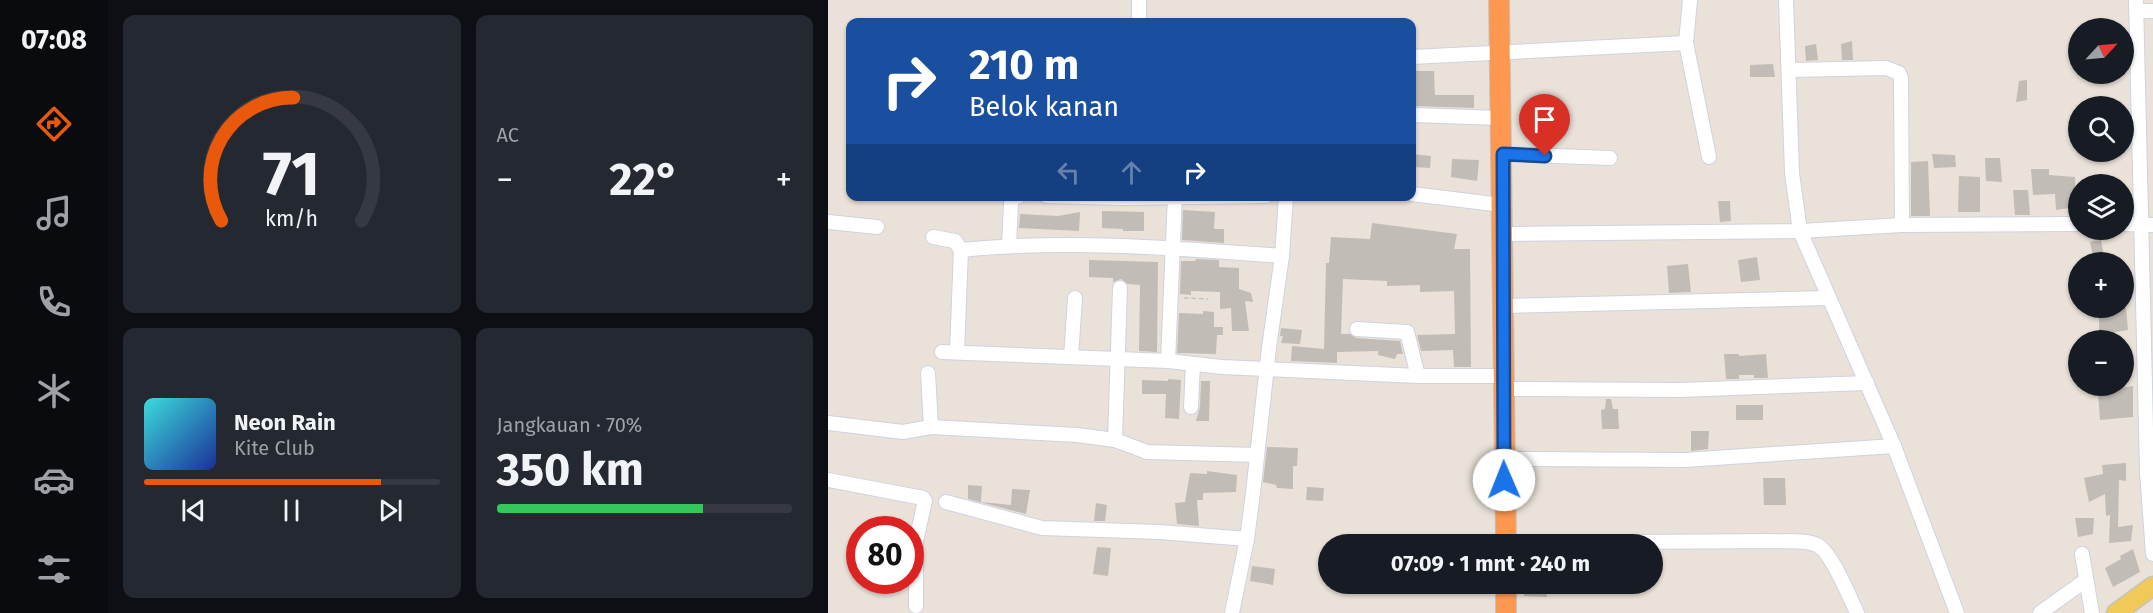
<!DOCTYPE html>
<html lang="id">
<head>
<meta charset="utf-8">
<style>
  body { margin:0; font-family:"Fira Sans",sans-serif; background:#242831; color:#f1f3f6; height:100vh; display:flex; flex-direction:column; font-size:22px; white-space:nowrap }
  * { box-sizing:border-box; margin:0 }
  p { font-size:20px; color:#9ea1a6 }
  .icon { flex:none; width:33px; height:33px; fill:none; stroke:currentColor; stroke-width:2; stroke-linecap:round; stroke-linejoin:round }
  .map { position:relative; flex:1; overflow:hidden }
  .panel { display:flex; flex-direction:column; gap:15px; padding:15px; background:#0d0f14; width:720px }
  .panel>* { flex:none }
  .banner { position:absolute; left:18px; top:18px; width:570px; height:183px; border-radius:12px; box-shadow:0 2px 4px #0004; background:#1a4fa0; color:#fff; overflow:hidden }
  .needle { width:39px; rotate:64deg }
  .controls { position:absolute; left:1240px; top:18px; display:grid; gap:12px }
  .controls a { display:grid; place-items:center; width:66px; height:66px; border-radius:50%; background:#171b24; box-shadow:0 2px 4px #0004; font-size:30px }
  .speed { position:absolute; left:18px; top:516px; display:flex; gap:12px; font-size:30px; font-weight:700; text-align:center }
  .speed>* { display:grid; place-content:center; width:78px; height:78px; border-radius:50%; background:#171b24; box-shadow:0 2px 4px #0004; line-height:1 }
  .speed .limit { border:9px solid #d22; background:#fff; color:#111 }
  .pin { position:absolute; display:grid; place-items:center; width:51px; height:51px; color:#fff; margin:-62px -26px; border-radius:50% 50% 50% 0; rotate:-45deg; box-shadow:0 0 6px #0007 }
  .pin .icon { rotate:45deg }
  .me { position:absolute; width:66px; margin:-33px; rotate:359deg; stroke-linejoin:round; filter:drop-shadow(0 0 4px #0008) }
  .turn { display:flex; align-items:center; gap:21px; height:126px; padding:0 24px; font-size:27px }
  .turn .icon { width:78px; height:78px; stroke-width:2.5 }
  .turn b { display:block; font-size:42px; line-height:51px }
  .lanes { display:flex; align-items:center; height:57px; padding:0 24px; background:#0003; justify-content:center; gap:30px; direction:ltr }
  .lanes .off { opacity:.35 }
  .big { font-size:45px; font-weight:700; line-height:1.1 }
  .panel .tile { flex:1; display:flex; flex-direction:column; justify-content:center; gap:9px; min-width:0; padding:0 21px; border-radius:12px; background:#242831 }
  .panel .dial { align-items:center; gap:0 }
  .dial svg { height:156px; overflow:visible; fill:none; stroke:#363941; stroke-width:7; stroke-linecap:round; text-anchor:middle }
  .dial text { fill:#f1f3f6; stroke:none }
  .song { display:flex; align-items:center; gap:18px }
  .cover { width:72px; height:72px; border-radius:9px; background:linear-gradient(135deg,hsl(180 70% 55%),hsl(230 70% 35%)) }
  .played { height:6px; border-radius:3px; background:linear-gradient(90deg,#ea580c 80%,#363941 80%) }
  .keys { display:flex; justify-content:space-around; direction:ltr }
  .heat { display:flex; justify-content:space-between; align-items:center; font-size:33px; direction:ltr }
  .charge { height:9px; border-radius:4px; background:linear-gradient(90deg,#34c759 70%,#363941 0) }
  .panel .tiles { flex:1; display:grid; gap:15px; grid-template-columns:repeat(2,1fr) }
  .trip { position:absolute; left:490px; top:534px; width:345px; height:60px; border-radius:30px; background:#171b24; box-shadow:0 2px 4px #0004; font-weight:700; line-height:60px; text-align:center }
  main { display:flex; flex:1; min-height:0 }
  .dock { display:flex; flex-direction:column; width:108px; justify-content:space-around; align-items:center; background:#090b0e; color:#9ea1a6 }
  .dock .icon { width:42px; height:42px }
  .dock .current { color:#ea580c }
  .dock b { font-size:27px; color:#f1f3f6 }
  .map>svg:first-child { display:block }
  .building { fill:#c2bcb6 }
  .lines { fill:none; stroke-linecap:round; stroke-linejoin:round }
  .minor-casing { stroke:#ced2e1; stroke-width:16 }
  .major-casing { stroke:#c3c3c3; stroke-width:21 }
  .highway-casing { stroke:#c3c3c3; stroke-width:22 }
  .path { stroke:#c3c3c3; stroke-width:1.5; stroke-dasharray:4.5 3; stroke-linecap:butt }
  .minor { stroke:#fff; stroke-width:14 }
  .major { stroke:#f0ca58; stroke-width:18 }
  .highway { stroke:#fe9850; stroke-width:20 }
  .route-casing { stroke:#114b97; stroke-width:15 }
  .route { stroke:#1a73e8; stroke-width:10 }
</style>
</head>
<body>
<main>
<nav class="dock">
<b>07:08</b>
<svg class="icon current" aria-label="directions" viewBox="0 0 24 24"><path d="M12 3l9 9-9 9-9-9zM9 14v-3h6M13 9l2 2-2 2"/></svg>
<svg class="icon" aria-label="music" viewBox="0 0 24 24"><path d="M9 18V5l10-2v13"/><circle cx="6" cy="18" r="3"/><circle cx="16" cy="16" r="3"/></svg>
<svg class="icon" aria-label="phone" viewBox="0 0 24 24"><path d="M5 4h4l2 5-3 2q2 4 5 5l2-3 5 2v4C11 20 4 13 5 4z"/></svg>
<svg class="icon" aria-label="climate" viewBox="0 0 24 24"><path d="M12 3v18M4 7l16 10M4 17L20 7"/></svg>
<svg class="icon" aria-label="car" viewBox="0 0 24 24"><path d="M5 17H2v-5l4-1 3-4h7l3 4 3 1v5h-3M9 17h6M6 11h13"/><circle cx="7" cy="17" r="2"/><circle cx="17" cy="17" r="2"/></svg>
<svg class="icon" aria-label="filters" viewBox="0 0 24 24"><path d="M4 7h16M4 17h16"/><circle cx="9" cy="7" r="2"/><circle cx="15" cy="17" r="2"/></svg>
</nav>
<section class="panel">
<div class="tiles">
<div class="tile dial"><svg viewBox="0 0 100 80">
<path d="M14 69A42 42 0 1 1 86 69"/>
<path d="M14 69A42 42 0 0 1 51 6" stroke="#ea580c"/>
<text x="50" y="56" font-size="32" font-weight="700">71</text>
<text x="50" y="72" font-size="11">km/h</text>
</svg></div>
<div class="tile"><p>AC</p>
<div class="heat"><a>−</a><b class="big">22°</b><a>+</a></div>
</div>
<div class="tile">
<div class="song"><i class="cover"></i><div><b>Neon Rain</b><p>Kite Club</p></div></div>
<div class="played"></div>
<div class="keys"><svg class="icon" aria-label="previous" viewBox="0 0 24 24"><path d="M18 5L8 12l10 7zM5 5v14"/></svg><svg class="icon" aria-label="pause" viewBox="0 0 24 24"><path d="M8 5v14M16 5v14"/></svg><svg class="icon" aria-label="next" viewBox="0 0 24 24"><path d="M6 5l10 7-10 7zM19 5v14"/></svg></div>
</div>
<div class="tile"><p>Jangkauan · 70%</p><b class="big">350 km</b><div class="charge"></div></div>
</div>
</section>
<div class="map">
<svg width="1325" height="613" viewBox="0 0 1325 613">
  <rect width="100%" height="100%" fill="#eae2d9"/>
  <g class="building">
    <polygon points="1024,41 1025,60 1014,60 1013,44"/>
    <polygon points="988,44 990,60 978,61 977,46"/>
    <polygon points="945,64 947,77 922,77 922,65"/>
    <polygon points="584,71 606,71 607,95 646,95 646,108 585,106"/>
    <polygon points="1199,80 1199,100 1188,102 1191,81"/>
    <polygon points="584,154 603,156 602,168 584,167"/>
    <polygon points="1104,154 1127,155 1128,167 1106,168"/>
    <polygon points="1157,158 1172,158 1174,182 1158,181"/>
    <polygon points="624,159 651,160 649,181 623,177"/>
    <polygon points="1100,161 1102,216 1083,216 1083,162"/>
    <polygon points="1203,169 1221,169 1221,175 1247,177 1248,207 1228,210 1227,194 1205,195"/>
    <polygon points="1131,176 1152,177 1152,212 1130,212"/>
    <polygon points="1185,190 1200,190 1202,215 1187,215"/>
    <polygon points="890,201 902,201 903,221 892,222"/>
    <polygon points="355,210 387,212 386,229 396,229 396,243 354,240"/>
    <polygon points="274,211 316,212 316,231 295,231 295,229 274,228"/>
    <polygon points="252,212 251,231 191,228 192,214 230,216"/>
    <polygon points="544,223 629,234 626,249 642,249 643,367 626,367 625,350 593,351 589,335 627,334 626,291 592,292 592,285 559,286 559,281 515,279 513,334 522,334 528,338 572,341 575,354 569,354 567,359 550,355 550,351 509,352 509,363 463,361 464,346 496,349 498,263 501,263 503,237 542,239"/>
    <polygon points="1273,240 1277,262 1266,262 1262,242"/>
    <polygon points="929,257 932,280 913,282 910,260"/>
    <polygon points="368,259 391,260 391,267 411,268 411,289 423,293 425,302 417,301 421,331 404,331 403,308 392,309 392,292 363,291 363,295 352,294 353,261 367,261"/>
    <polygon points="261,260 330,262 329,352 311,351 312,285 300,284 293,279 285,282 285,278 261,277"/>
    <polygon points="860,264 863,292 841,293 839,266"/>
    <polygon points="1271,308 1298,308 1300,330 1271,335"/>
    <polygon points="375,311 386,312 386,327 395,327 395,335 389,335 388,354 349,353 351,313 375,314"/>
    <polygon points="453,328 474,330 472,344 453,343 455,336 452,336"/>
    <polygon points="896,354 911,354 911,356 938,354 940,378 926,378 926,375 911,375 911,379 898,379"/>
    <polygon points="340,379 353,380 351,419 337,418 338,394 314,394 314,380 340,381"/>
    <polygon points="373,381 382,381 381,421 368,421 372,407"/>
    <polygon points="1305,386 1305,417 1272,420 1270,392"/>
    <polygon points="778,399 783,399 785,409 790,409 791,429 774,429 773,410 777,409"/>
    <rect x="908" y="405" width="27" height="15"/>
    <polygon points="863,431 881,431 880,449 863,451"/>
    <polygon points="439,447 470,448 469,466 465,466 465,489 449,488 448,485 435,482"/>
    <polygon points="1298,463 1298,481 1291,480 1290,527 1305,525 1303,541 1281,543 1282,515 1278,516 1277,494 1261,502 1256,478 1275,474 1274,465"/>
    <polygon points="379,471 409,475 408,492 375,493 375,500 369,500 371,526 349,524 347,503 357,502 362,473 379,474"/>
    <polygon points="935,478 957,478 958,505 936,505"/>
    <polygon points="140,485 154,486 153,502 183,505 184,489 202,490 198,514 140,499"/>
    <polygon points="479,487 496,488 495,501 478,500"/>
    <polygon points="268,503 279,505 277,521 266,521"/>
    <polygon points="1247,518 1266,518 1265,534 1250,537"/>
    <polygon points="269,547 283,548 280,576 265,574"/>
    <polygon points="1305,549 1312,572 1285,587 1277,568 1293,559 1292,556"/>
    <polygon points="424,566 447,569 445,585 422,581"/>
    <polygon points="697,584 718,584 719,597 696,596"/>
  </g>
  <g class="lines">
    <g class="minor-casing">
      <g id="minor">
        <polyline points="862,0 858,43 881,157"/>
        <polyline points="958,0 964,173 972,231 1066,446 1129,613"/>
        <polyline points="1308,0 1319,472 1325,554"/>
        <polyline points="1308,11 1325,11"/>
        <polyline points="311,22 311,0"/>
        <polyline points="584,57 858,43"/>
        <polyline points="962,70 1058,68 1071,73 1073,78 1074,225"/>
        <polyline points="584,115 672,118"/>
        <polyline points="675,154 782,158"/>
        <polyline points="584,194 674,205"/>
        <polyline points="218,196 295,198 438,196"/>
        <polyline points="0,222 49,227"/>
        <polyline points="1296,224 1325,225"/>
        <polyline points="674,234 972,231 1074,225 1251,224"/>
        <path d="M105 237 127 241 133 250C240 239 348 248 454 256"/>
        <polyline points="181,245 183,204 184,199 191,196"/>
        <polyline points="675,306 1001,298"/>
        <polyline points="529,329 579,332 590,376"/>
        <polyline points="114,352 340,361 394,367 590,376 676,376"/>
        <polyline points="129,352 133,250"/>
        <polyline points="243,357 247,298"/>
        <polyline points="340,361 347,196"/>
        <polyline points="100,373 103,427"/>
        <polyline points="677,389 852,390 1039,383"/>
        <polyline points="363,407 365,364"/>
        <polyline points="0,423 75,432 103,427 249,435 287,440 319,452 429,455"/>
        <polyline points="287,440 292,288"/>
        <polyline points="676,459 857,460 1066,446"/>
        <polyline points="0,480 95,498 97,501 88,541 88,606"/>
        <polyline points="118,502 214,528 332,532 419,539"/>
        <path d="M678 543 943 541C956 542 977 539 989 545 1003 551 1022 598 1029 613"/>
        <polyline points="1254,554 1264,613"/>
        <polyline points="404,613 419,539 425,493 441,348 454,256 458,196"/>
        <polyline points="1212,613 1258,580"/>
      </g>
    </g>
    <g class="major-casing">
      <polyline id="major" points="1288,613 1325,586"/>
    </g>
    <g class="highway-casing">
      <g id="highway">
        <polyline points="671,0 678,544"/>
        <polyline points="678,613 678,584"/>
      </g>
    </g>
    <polyline class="path" points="356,298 380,299"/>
    <use href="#minor" class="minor"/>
    <use href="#major" class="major"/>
    <use href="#highway" class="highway"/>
  </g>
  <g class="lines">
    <g class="route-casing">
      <polyline id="route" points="676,480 675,154 717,156"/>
    </g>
    <use href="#route" class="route"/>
  </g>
</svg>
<div class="controls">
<a><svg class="needle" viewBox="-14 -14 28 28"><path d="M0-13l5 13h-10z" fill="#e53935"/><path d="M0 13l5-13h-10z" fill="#9ea1a6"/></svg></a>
<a><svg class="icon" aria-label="search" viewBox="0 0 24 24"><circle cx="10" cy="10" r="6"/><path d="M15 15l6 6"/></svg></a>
<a><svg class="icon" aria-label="layers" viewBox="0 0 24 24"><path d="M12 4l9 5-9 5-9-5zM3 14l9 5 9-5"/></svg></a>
<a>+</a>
<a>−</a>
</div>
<div class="speed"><div class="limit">80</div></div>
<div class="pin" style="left:717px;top:156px;background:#d93025"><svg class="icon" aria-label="arrive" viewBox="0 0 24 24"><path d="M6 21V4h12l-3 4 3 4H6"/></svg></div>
<svg class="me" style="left:676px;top:480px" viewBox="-20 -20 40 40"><circle r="19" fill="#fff"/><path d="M0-13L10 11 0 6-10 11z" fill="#1a73e8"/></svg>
<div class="trip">07:09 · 1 mnt · 240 m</div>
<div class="banner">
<div class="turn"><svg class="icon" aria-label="right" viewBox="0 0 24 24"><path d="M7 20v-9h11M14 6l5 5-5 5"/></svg><div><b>210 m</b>Belok kanan</div></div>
<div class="lanes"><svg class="icon off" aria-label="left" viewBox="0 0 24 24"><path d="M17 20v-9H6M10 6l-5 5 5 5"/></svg><svg class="icon off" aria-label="ahead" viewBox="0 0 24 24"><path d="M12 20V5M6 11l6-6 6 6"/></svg><svg class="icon" aria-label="right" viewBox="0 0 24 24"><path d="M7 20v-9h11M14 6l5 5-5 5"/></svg></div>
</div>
</div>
</main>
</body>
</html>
